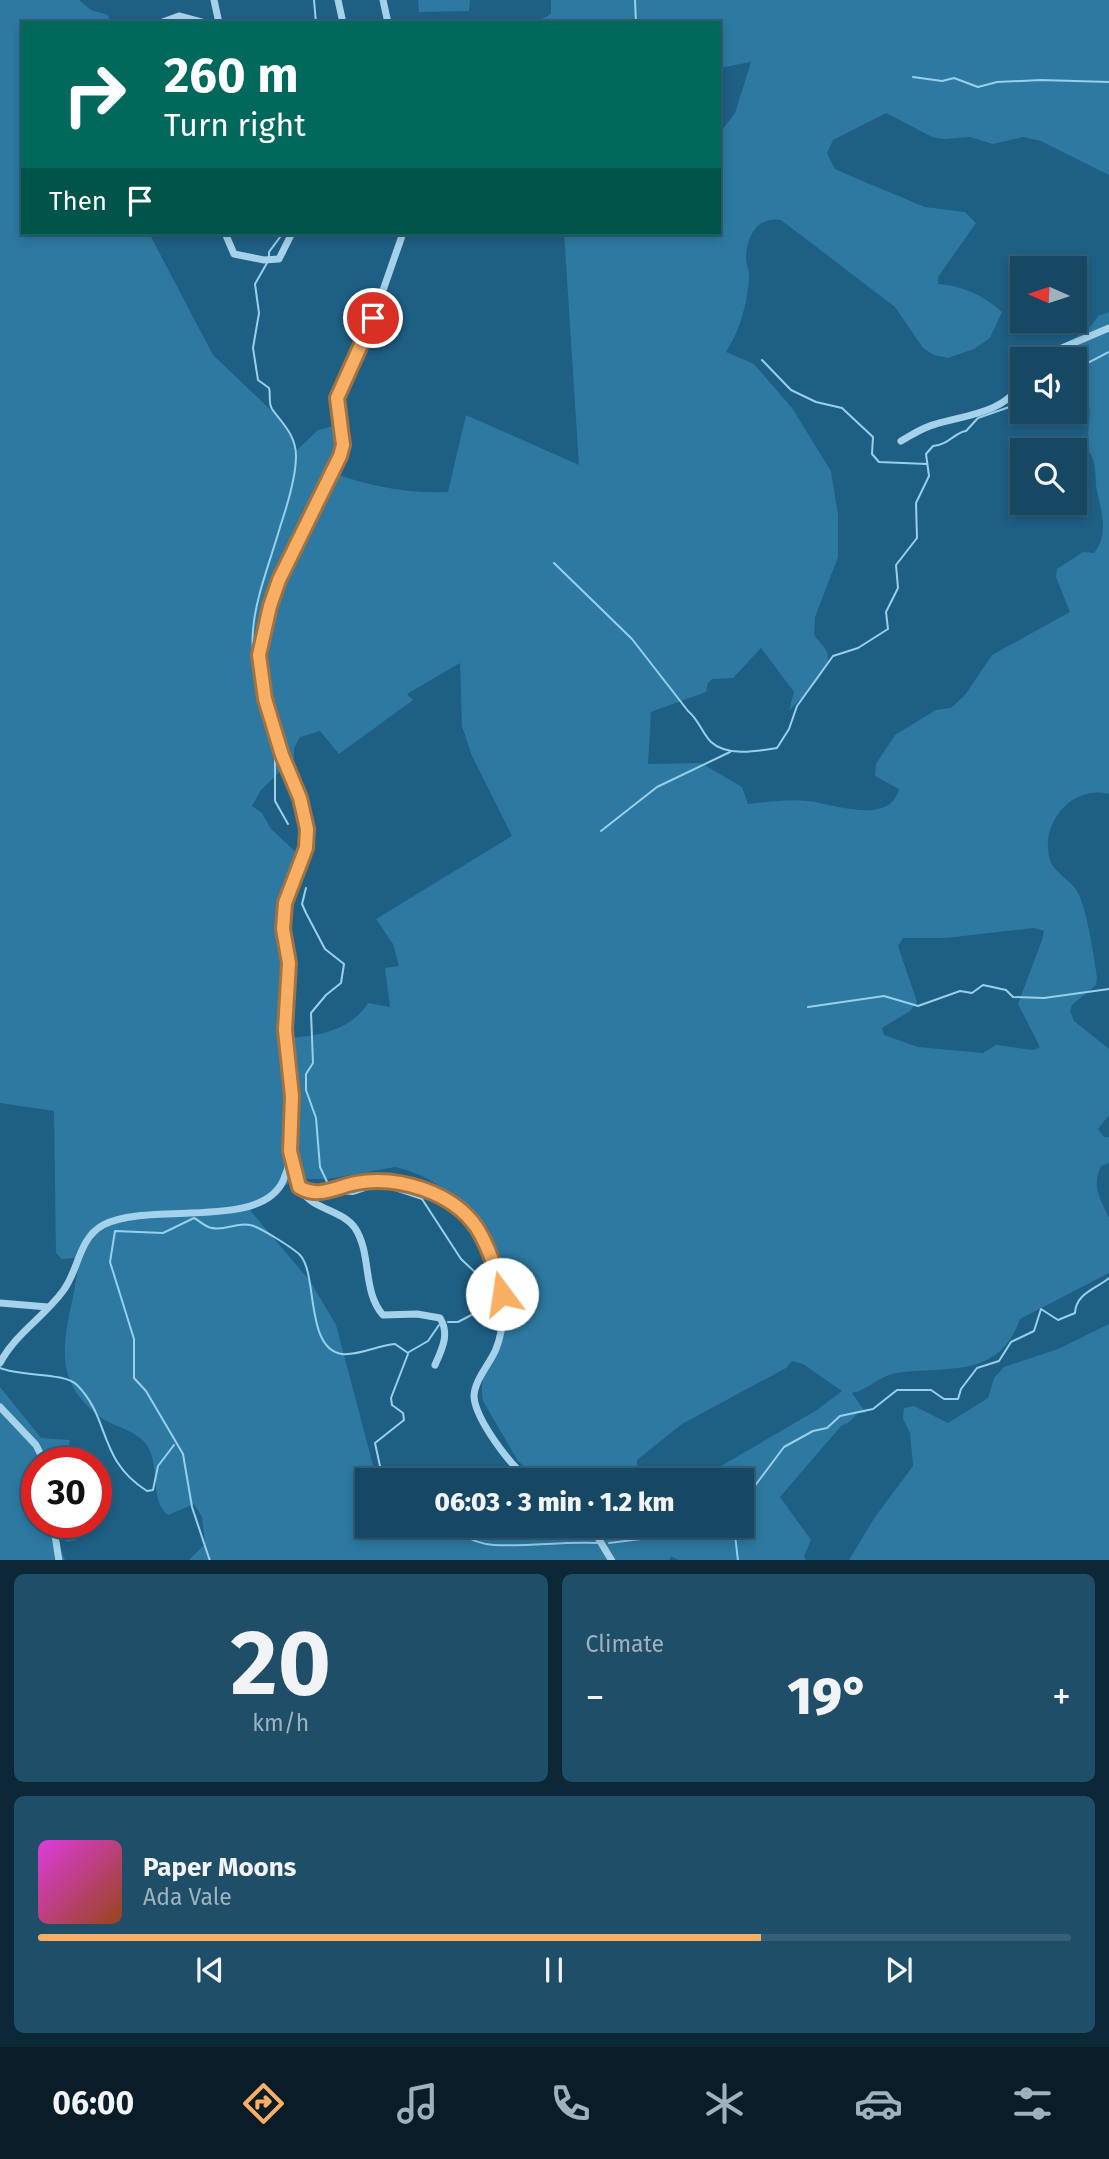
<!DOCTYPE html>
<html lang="en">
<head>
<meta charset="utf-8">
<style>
  body { margin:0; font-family:"Fira Sans",sans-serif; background:#1f4e69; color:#f1f3f6; height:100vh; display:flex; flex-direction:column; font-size:26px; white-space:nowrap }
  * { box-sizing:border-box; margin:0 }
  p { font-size:23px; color:#9eb2be }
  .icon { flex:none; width:38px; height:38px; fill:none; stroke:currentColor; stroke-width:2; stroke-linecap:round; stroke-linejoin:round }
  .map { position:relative; height:1560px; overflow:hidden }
  .drawer { display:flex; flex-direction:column; gap:14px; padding:14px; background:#0c2736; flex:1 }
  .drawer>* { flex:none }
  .hud { position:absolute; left:21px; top:21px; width:700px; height:214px; border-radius:0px; box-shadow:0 4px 10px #0003,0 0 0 2px #355f78; background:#00695c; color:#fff; overflow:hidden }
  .needle { width:46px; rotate:273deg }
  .tools { position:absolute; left:1010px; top:256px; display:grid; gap:14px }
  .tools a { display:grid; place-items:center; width:77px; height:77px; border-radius:0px; background:#164763; box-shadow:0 4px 10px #0003,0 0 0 2px #355f78; font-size:35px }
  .speed { position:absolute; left:21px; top:1447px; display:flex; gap:14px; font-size:35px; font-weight:700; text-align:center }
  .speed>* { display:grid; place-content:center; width:91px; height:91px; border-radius:50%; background:#164763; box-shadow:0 4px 10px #0003,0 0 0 2px #355f78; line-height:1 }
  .speed .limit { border:10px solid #d22; background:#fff; color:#111 }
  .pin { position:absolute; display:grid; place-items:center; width:60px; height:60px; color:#fff; margin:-30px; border:4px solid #fff; border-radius:50%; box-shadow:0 2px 7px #0007 }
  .me { position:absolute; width:77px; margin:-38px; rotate:346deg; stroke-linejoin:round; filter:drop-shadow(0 0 5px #0008) }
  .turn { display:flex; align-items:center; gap:24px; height:147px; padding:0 28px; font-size:32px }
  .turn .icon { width:91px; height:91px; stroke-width:2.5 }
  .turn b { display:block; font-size:49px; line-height:60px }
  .then { display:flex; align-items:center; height:66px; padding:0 28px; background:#0003; gap:14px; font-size:26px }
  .big { font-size:52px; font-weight:800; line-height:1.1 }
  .drawer .card { flex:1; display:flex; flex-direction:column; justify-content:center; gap:10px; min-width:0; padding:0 24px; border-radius:10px; background:#1f4e69 }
  .drawer .dial { align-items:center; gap:0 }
  .dial b { font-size:91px; line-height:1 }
  .song { display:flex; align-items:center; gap:21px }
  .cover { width:84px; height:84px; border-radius:10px; background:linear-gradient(135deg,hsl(300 70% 55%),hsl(20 70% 35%)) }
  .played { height:7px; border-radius:4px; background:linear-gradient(90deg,#f9af63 70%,#355f78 70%) }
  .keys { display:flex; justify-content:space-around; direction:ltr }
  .heat { display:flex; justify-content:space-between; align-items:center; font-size:38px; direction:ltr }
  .drawer .tiles { flex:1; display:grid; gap:14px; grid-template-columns:1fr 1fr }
  .card:last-child { grid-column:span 2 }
  .trip { position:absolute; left:355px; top:1468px; width:399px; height:70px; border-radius:0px; background:#164763; box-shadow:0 4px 10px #0003,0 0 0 2px #355f78; font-weight:800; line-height:70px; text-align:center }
  .dock { display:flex; height:112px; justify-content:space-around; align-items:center; background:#091c28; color:#9eb2be }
  .dock .icon { width:49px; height:49px }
  .dock .active { color:#f9af63 }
  .dock b { font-size:32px; color:#f1f3f6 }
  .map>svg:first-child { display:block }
  .green { fill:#2d79a1; fill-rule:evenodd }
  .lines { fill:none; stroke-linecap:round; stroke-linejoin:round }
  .stream { stroke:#98d0ec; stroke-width:2 }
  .minor { stroke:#a5d2ea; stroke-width:7 }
  .route-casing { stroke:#a27240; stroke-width:18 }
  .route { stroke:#f9af63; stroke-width:12 }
</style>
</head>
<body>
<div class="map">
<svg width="1109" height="1561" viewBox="0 0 1109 1561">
  <rect width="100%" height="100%" fill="#1e5f84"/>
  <g class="green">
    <path d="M0 0H79L91 10 108 15 111 23H23V233H149L213 355 275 414 294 441 295 452 318 430 341 424 339 449 331 472C367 486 409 494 448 492L466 415 579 465 564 233H719V134L735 113 751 62 719 68V23H534L551 14V0H1109V175L1041 141 1023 137 993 144 970 137 944 139 932 137 886 113 833 140 827 153 835 169 860 180 925 207 965 212 976 223 938 277V284C963 286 983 295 1002 312L990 338 974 349 948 358 934 355 923 348 895 307 781 220C758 216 747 235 746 257 746 265 750 272 749 279 747 304 740 331 726 352L754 364 792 408 831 471 838 515V557L815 617 814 634C817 641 825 646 827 652 834 670 800 699 789 711L794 692 761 648 733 678 712 679 708 683 706 692 651 712 648 764 701 763 742 787 748 804C768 802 788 799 808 801 834 804 890 826 899 789L875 776 876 764 895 735 936 710 951 708 965 695 992 655 1070 612 1056 577 1057 569 1083 552 1094 553C1109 534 1102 514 1097 491 1094 475 1098 462 1087 449L1090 409 1083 405 1075 410 1074 359H1029C1050 349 1088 337 1098 316L1109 312V794C1072 784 1039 824 1050 860 1053 871 1068 879 1075 888 1086 901 1094 957 1097 977L1096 985 1072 1005 1070 1011 1074 1021 1109 1049V1115L1098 1129 1104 1137H1109V1163L1101 1166C1091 1187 1101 1200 1109 1218 1109 1228 1109 1261 1109 1273L1020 1319C998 1380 948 1365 896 1373 879 1376 868 1390 852 1393L866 1413H858L848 1423 841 1426 780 1497 811 1540 804 1556 806 1560 680 1561 671 1556 669 1561 189 1560 205 1544 202 1517 194 1504 168 1515C150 1502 160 1468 148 1447 137 1429 114 1428 99 1416 41 1371 73 1322 78 1264L74 1258 62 1259 56 1253 54 1111 0 1103ZM460 663 462 726 472 756 512 836 376 919 393 944 399 966 385 968 390 1007 368 1003C351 1031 315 1037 285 1038L292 957 287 904 300 856 271 829 262 813 252 806 261 790 294 758V748L300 737 320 731 339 754 413 700 407 694ZM1034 928 1044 931 1042 940 1018 1004 1040 1047 1033 1050 996 1045 983 1053 918 1047 884 1035 882 1028 910 1011 917 1002 898 946 903 938H946ZM395 1167C450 1179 484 1223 503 1275 506 1284 514 1296 511 1305 504 1337 476 1368 483 1401L518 1461 539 1480H638L637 1460 682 1424 786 1368 792 1361 803 1364 842 1391 817 1410 697 1480H742V1526H433L416 1532 400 1526H368V1480H377L336 1325 310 1281 249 1209 291 1182 302 1179H328Z"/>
    <polygon points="418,0 470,0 469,11 419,12"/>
    <polygon points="1109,1324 1109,1560 849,1560 875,1517 913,1466 910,1433 903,1419 904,1408 914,1406 948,1423 988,1398 994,1378 1004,1367 1058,1349"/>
    <polygon points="0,1387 41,1438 70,1440 68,1450 73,1463 37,1463 37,1522 81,1523 76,1540 68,1542 56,1537 65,1560 0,1560"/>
  </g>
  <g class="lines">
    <g class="stream">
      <polyline points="314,0 316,23"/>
      <polyline points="635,0 636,23"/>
      <polyline points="913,77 942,81 954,78 978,87 997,82 1041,80 1109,82"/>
      <polyline points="269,257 269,252 283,233"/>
      <polyline points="762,360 791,390 816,402 842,408 873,437 872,454 879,462 927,464"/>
      <polyline points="1074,370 1109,352"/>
      <path d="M554 563 632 639 688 711C699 720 702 733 711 742 727 757 758 751 777 748L789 729 797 706 833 656 858 648 888 629 886 612 898 588 896 565 917 538 916 503 929 476 926 454 933 446C949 445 955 432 966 431L978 418 1015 405 1022 399"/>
      <path d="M265 713C239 630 258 602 281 524 288 503 296 477 296 456 296 435 282 423 272 409 268 403 271 394 269 388L258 380 253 348 259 313 255 284 267 263"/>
      <polyline points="275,745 275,801 288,824"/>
      <polyline points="601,831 657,787 730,752"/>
      <polyline points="306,888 302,904 306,913 325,949 344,964 341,983 326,995 311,1013 313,1063 306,1074 306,1090 316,1118 320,1167 329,1186"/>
      <polyline points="808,1007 884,996 918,1006 960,991 972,993 983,985 1006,990 1013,997 1044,998 1109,989"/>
      <polyline points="337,1193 353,1194 380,1185 422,1199 461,1259 477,1274 482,1289 479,1311 458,1322 448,1322"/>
      <polyline points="409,1352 428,1341 439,1325"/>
      <path d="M0 1368C20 1377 64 1372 77 1385 111 1419 97 1459 147 1491L153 1490 158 1466 174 1445"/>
      <polyline points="383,1480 375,1443 404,1420 403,1413 392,1405 391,1398 408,1354"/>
      <path d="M742 1503 784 1447 813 1431 827 1428 840 1416 873 1409 897 1390H931L944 1399H958L961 1389 977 1368 999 1361 1011 1342 1034 1331 1041 1309 1058 1320 1075 1313C1076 1293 1096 1289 1109 1278"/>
      <polyline points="406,1526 414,1526"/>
      <path d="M437 1526C457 1529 472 1544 494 1545 529 1547 564 1541 599 1543"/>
      <polyline points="734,1526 738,1561"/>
      <polyline points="609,1543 649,1538 682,1539 702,1526"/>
      <path d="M210 1561 192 1507 183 1454 146 1391 134 1378V1339L110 1262 115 1231 163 1233 194 1218C200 1221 205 1227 212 1228 225 1231 237 1222 250 1225 258 1226 293 1248 300 1255 318 1274 305 1349 342 1354 359 1356 378 1345 395 1344L408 1353"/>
    </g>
    <g class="minor">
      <polyline points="214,0 219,23"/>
      <polyline points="338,0 343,23"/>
      <polyline points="383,0 388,23"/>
      <polyline points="160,23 179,16 205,23"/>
      <polyline points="225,233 234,254 264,260 279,259 292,233"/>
      <polyline points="1036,359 1109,328"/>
      <path d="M901 441C912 435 923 427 936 424 966 415 1005 413 1022 382"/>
      <path d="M290 1152 299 1187C319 1199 334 1187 355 1183 388 1176 430 1186 457 1207 495 1235 514 1304 496 1349 490 1364 474 1380 474 1397 476 1420 511 1467 530 1480"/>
      <path d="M302 1192C315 1210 342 1210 355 1228 372 1254 362 1291 383 1315L417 1314 440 1318C450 1334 442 1349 435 1365"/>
      <polyline points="0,1303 48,1307"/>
      <path d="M0 1363C15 1334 44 1317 63 1291 79 1270 78 1239 103 1225 148 1201 260 1231 283 1181 304 1135 286 1078 285 1030 284 1011 289 993 290 974 291 951 281 930 285 907 289 883 307 861 307 837 307 808 293 783 283 757 276 739 271 721 266 703 240 618 303 527 340 455L343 445 337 407 339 389 366 339 403 233"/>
      <polyline points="0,1407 36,1445 45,1463"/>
      <polyline points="53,1522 59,1561"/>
      <polyline points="591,1526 612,1561"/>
    </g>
  </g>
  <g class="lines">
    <g class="route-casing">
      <path id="route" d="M373 318 337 398 343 445 340 456 279 580 270 606 259 655 265 699 282 755 300 798 307 829 306 848 285 903 283 929 289 963 285 1030 292 1096 290 1151 299 1187C319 1199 335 1187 356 1183 397 1175 453 1192 477 1228 490 1249 496 1271 502 1294"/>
    </g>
    <use href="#route" class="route"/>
  </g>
</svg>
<div class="tools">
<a><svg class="needle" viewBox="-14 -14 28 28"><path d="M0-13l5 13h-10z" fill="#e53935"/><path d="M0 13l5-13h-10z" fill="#9eb2be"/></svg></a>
<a><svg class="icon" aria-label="sound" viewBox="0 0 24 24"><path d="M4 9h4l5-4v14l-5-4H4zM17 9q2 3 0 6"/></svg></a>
<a><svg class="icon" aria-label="search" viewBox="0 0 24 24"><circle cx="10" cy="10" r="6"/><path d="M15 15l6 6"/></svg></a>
</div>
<div class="speed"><div class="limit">30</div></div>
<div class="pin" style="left:373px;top:318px;background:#d93025"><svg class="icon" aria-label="arrive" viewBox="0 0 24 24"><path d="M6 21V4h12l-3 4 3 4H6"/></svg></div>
<svg class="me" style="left:502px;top:1294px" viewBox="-20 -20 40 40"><circle r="19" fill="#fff"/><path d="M0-13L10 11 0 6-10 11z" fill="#f9af63"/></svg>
<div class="trip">06:03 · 3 min · 1.2 km</div>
<div class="hud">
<div class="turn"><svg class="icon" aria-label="right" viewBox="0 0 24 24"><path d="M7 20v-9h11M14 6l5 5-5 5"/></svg><div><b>260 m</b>Turn right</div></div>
<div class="then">Then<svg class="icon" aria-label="arrive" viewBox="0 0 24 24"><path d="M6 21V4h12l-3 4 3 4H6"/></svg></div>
</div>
</div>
<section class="drawer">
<div class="tiles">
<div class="card dial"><b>20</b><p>km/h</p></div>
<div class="card"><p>Climate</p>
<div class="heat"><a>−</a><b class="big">19°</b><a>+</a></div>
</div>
<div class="card">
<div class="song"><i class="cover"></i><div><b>Paper Moons</b><p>Ada Vale</p></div></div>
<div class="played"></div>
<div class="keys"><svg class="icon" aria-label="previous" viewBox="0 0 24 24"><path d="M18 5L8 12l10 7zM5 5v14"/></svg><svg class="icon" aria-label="pause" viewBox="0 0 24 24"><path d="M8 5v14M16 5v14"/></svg><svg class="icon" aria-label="next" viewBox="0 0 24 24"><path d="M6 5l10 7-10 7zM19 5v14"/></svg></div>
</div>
</div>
</section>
<nav class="dock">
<b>06:00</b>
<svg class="icon active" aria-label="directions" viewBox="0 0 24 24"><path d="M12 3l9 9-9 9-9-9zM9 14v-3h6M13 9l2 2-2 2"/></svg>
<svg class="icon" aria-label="music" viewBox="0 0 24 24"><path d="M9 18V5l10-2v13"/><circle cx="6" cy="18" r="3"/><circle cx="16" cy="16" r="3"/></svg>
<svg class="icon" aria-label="phone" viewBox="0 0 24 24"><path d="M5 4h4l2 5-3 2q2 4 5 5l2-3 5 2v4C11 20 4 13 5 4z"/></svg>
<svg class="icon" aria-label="climate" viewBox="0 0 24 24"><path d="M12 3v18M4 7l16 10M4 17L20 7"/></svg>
<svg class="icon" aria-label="car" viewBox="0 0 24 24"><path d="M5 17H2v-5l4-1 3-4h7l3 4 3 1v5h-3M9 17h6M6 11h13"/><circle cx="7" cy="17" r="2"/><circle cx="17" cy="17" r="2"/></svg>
<svg class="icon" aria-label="filters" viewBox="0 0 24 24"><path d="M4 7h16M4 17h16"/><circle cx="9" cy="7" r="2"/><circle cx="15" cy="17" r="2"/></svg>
</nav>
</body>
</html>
